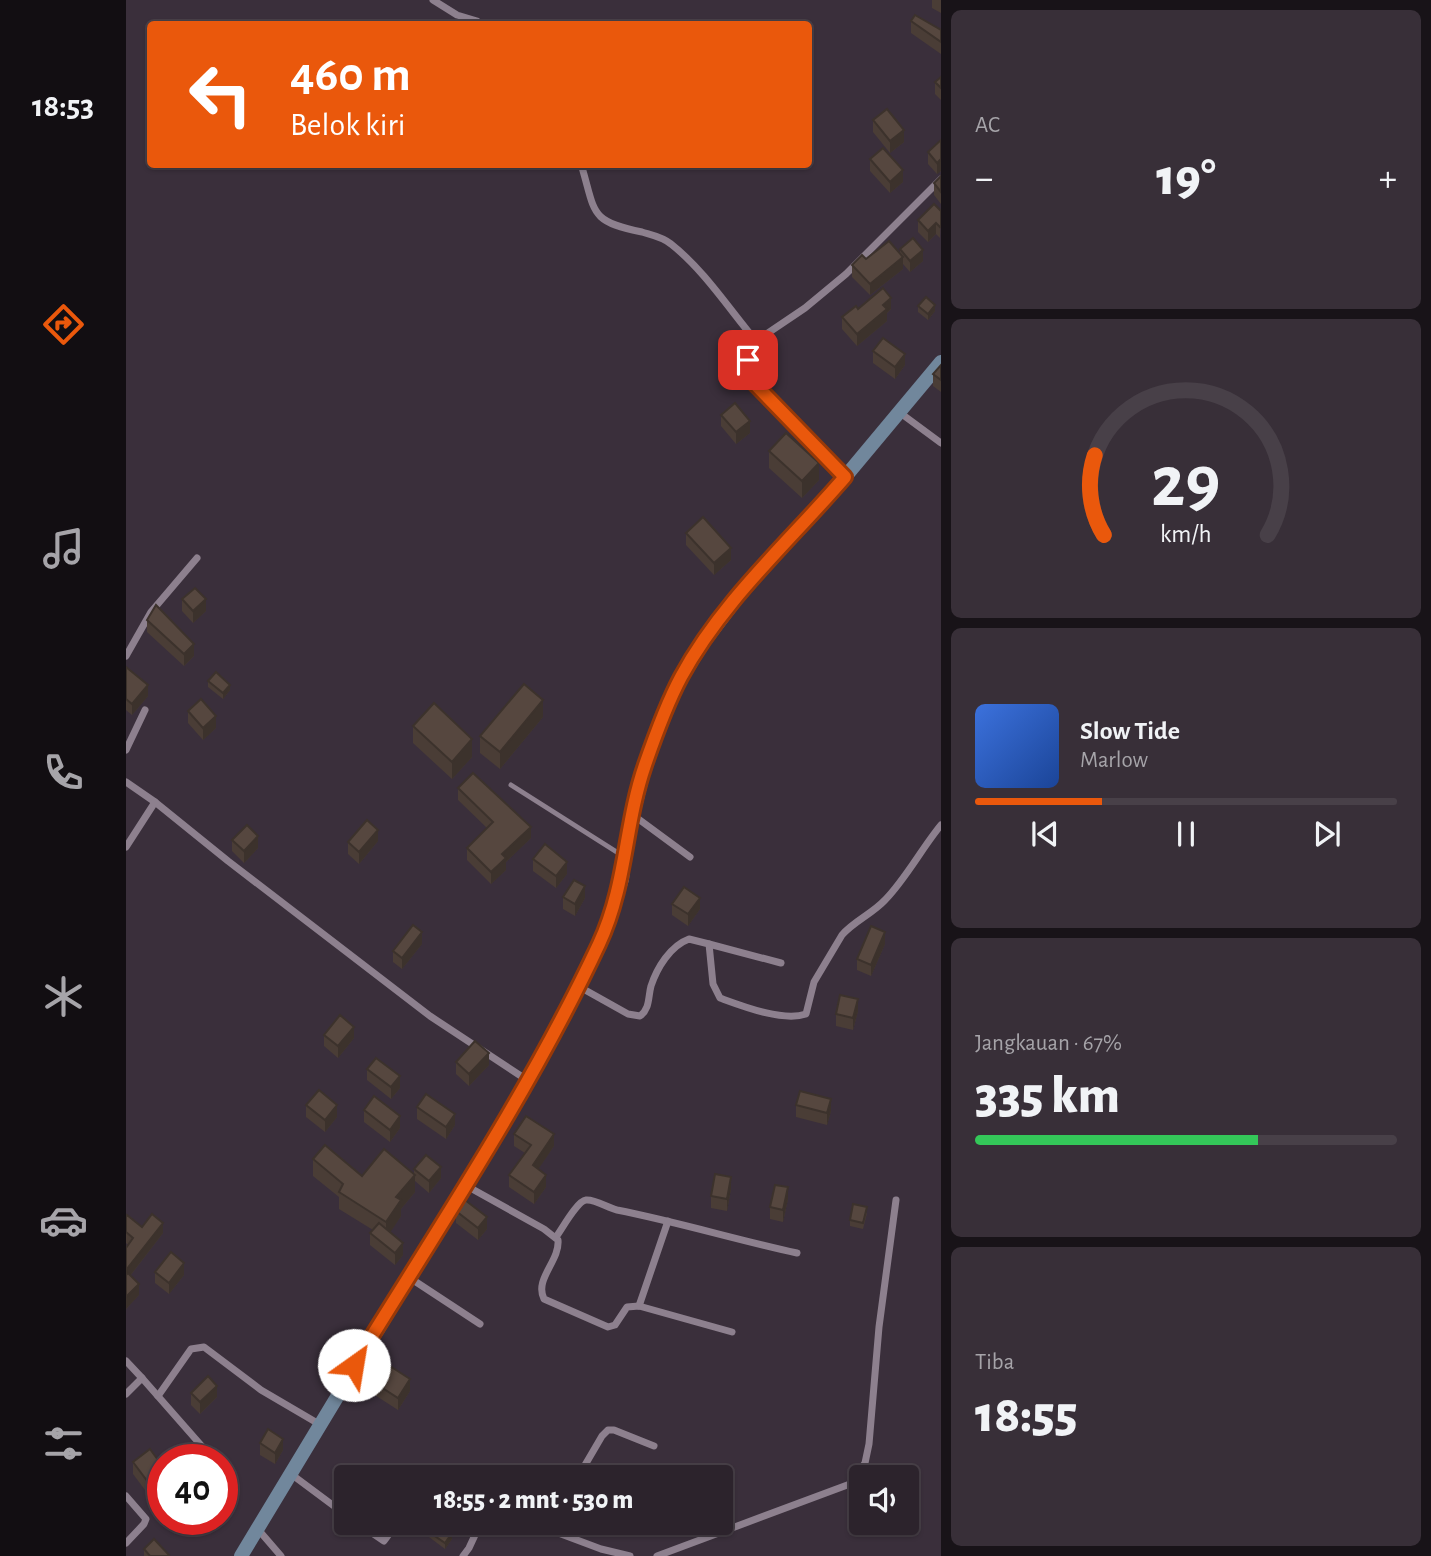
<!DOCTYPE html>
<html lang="id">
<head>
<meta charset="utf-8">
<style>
  body { margin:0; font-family:"Alegreya Sans",sans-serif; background:#382f38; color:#f1f3f6; height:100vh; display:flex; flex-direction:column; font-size:26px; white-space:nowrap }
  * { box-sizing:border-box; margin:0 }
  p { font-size:23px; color:#a6a4a9 }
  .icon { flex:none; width:38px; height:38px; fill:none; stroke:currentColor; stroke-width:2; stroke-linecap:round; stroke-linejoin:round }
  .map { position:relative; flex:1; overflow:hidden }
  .side { display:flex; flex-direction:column; gap:10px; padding:10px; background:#181318; width:490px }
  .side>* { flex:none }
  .hud { position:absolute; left:21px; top:21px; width:665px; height:147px; border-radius:7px; box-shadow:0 2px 5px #0004,0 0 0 2px #484048; background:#ea580c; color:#fff; overflow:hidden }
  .tools { position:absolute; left:723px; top:1465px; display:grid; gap:14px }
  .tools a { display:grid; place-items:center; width:70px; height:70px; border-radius:7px; background:#2c232c; box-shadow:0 2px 5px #0004,0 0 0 2px #484048; font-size:35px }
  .speed { position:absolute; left:21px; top:1444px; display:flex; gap:14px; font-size:35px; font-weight:700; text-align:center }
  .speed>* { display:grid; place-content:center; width:91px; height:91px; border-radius:50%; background:#2c232c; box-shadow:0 2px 5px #0004,0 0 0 2px #484048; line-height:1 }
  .speed .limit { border:10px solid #d22; background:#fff; color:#111 }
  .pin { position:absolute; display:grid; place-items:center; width:60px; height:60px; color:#fff; margin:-30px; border-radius:14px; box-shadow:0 4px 10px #0006 }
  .me { position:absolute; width:77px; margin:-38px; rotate:32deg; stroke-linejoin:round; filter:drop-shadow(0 0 5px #0008) }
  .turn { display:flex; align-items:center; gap:24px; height:147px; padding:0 28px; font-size:32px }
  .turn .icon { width:91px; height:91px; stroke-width:2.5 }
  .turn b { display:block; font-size:49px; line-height:60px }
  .big { font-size:52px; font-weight:800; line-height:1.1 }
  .side .widget { flex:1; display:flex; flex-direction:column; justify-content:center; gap:10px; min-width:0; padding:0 24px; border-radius:10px; background:#382f38 }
  .side .dial { align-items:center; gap:0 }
  .dial svg { height:182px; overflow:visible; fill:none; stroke:#484048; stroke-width:7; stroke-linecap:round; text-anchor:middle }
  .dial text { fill:#f1f3f6; stroke:none }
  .song { display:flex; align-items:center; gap:21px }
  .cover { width:84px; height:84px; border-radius:10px; background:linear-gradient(135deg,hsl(220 70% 55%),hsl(220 70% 35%)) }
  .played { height:7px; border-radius:4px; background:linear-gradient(90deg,#ea580c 30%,#484048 30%) }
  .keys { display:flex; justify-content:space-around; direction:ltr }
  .heat { display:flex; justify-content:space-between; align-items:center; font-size:38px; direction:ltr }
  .charge { height:10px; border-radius:5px; background:linear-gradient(90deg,#34c759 67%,#484048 0) }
  .trip { position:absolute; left:208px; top:1465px; width:399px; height:70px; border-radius:7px; background:#2c232c; box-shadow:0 2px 5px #0004,0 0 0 2px #484048; font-weight:800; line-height:70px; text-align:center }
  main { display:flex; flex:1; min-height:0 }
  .tab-bar { display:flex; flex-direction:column; width:126px; justify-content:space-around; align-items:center; background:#120e12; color:#a6a4a9 }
  .tab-bar .icon { width:49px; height:49px }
  .tab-bar .on { color:#ea580c }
  .tab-bar b { font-size:32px; color:#f1f3f6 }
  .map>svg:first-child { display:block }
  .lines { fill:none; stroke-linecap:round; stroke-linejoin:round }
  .lane { stroke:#8d808e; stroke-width:5 }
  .street { stroke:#8d808e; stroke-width:7 }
  .secondary { stroke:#71879c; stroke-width:14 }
  .wall { fill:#4a3d36 }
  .shaded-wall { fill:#3c322c }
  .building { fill:#56473f; stroke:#3c322c; stroke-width:2 }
  .route-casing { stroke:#983908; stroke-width:18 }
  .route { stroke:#ea580c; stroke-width:12 }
</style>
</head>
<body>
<main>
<nav class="tab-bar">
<b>18:53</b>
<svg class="icon on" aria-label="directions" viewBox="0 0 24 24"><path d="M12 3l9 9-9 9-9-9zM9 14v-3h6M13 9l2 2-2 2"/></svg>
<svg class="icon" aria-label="music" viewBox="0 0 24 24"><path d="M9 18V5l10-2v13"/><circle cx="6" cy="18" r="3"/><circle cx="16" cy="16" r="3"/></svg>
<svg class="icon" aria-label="phone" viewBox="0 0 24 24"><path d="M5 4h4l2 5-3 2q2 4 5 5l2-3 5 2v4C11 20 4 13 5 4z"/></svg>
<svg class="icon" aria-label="climate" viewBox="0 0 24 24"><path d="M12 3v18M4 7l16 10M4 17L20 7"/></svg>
<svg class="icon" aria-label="car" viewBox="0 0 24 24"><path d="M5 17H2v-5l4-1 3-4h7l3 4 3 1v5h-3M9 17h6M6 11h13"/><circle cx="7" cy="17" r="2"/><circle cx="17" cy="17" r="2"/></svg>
<svg class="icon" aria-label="filters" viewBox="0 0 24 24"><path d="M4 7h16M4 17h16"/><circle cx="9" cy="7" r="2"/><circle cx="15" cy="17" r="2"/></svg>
</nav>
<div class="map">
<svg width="815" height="1556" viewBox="0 0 815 1556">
  <rect width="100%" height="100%" fill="#3a2f3b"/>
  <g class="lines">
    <polyline class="lane" points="385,785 497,856"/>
    <g class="street">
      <polyline points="307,0 331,15 351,21 354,24"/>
      <path d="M455 164C470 213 462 221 516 232 526 235 537 237 545 244 578 270 603 309 630 341L621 367 624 379 719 477"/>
      <polyline points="630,341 679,308 720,274 815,179"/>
      <polyline points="773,412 815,443"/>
      <polyline points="0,656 25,612 71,558"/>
      <polyline points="0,750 19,710"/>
      <polyline points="0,782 29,802"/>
      <polyline points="507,815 564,857"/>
      <polyline points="0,847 29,802 102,861 304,1016 401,1080"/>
      <polyline points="583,944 655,963"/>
      <path d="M452 986 502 1014 514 1016C524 1009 522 997 525 986 531 968 544 946 563 939L583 944 587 984 594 998C616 1006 657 1022 680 1014L688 982 716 935C728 921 746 914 759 900 779 880 796 848 815 825"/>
      <path d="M339 1185 418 1229 432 1240C434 1261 408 1279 418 1299L482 1327 489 1325 501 1307 513 1306 606 1332"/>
      <path d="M430 1237C436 1229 451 1201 460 1200 469 1199 482 1208 491 1210 552 1222 611 1240 671 1253"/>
      <polyline points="284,1278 354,1324"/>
      <polyline points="513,1306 542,1221"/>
      <polyline points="0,1361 16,1378"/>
      <polyline points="0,1394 16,1378 88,1460"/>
      <polyline points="32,1396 65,1349 78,1347 135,1390 193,1424"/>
      <polyline points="165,1474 220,1515"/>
      <polyline points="452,1477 476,1436 482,1430 488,1430 528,1446"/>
      <polyline points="0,1496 20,1519 18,1524 0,1543"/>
      <polyline points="230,1522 258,1541 272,1522"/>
      <polyline points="403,1522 475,1549 504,1556"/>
      <polyline points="130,1527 155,1556"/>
      <polyline points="337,1556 343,1548 355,1522"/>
      <polyline points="531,1556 724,1484 739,1463 743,1444 753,1327 770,1200"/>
    </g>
    <polyline class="secondary" points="115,1556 385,1109 424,1042 481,925 496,879 500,843 518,770 538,715 556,677 577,643 630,573 704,495 815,362"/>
  </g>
  <g class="wall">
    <polygon points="806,0 815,0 815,13 806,8"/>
    <polygon points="785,21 815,30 815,54 785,33"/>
    <polygon points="815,77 815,100 809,94 809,82"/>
    <polygon points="747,120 778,142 764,153 747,132"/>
    <polygon points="815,140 815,171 811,174 802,164 802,152"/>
    <polygon points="744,159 777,182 764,193 744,171"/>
    <polygon points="815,176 815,204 808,195 808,183"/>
    <polygon points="815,211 814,238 810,234 802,242 792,232 792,220"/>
    <polygon points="774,249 797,261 784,272 777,264 777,269 744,295 726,277 726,265 740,259 774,254"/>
    <polygon points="792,306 809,311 802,320 792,312"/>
    <polygon points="732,309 765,309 761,313 761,321 731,346 716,329 716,317"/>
    <polygon points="747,351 779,365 769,379 747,363"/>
    <polygon points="815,365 815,392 807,386 807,374"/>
    <polygon points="595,415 624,433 610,444 595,426"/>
    <polygon points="643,451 693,480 676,498 643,468"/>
    <polygon points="560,533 605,560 588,575 560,545"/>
    <polygon points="56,599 80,611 67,623 56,611"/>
    <polygon points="21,620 68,656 58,666 21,632"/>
    <polygon points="0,667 22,696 6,715 0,710"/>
    <polygon points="82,681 104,690 97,699 82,687"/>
    <polygon points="62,711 90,728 77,740 62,723"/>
    <polygon points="417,717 374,769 354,753 354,736"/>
    <polygon points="287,726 346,757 326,779 287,743"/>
    <polygon points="332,788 405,838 380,862 380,870 365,884 341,860 341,848 361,828 332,800"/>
    <polygon points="106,840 132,848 118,863 106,851"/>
    <polygon points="252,841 233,864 222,854 222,842"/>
    <polygon points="407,859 441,874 430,888 407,871"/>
    <polygon points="437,897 459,898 449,916 437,909"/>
    <polygon points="546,904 574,909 562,926 546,915"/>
    <polygon points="296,944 276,969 267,962 267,951"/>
    <polygon points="759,944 745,976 731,970 731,959"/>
    <polygon points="732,1011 727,1030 710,1026 710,1014"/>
    <polygon points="198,1035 228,1038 212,1058 198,1046"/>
    <polygon points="330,1062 363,1065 343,1086 330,1074"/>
    <polygon points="241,1069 274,1088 265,1099 241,1080"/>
    <polygon points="180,1105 211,1117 199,1132 180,1117"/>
    <polygon points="670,1105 705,1111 701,1125 670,1117"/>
    <polygon points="291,1107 329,1125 320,1139 291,1119"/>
    <polygon points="238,1110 274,1128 264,1142 238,1122"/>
    <polygon points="388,1134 428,1146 412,1169 420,1187 408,1204 383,1187 383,1175 399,1153 388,1146"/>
    <polygon points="187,1159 236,1176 288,1174 288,1169 315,1178 303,1193 289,1181 289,1192 275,1209 275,1216 264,1232 277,1255 269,1265 244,1245 244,1233 247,1230 213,1209 213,1197 187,1176"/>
    <polygon points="605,1189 601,1211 585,1208 585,1196"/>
    <polygon points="662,1199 657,1222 644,1219 644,1207"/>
    <polygon points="330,1211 361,1229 352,1240 330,1223"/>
    <polygon points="741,1213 737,1229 724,1226 724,1220"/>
    <polygon points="0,1217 16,1227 37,1233 4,1276 13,1295 0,1309 0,1248 2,1245 0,1243"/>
    <polygon points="29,1272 58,1275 43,1294 29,1283"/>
    <polygon points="241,1378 284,1391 272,1410 241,1390"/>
    <polygon points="65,1393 91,1397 74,1414 65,1405"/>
    <polygon points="134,1443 157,1450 149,1464 134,1455"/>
    <polygon points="7,1462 37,1467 37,1483 22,1494 7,1474"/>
    <polygon points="303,1532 326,1539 319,1549 303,1537"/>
    <polygon points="18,1549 43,1556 18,1556"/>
  </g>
  <g class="shaded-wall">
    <polygon points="778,130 778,142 764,153 764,141"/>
    <polygon points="815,159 815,171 811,174 811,163"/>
    <polygon points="777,170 777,182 764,193 764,182"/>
    <polygon points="810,223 810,234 802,242 802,231"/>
    <polygon points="797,250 797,261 784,272 784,261"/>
    <polygon points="777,257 777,269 744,295 744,284"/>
    <polygon points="765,298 765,309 761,313 761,321 731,346 731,334 757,305"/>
    <polygon points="809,305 809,311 802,320 802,314"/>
    <polygon points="779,354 779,365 769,379 769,367"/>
    <polygon points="624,421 624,433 610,444 610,432"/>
    <polygon points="693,463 693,480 676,498 676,481"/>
    <polygon points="605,548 605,560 588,575 588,563"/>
    <polygon points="80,599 80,611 67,623 67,611"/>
    <polygon points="68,644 68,656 58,666 58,654"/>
    <polygon points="22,685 22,696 6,715 6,704"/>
    <polygon points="104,685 104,690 97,699 97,693"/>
    <polygon points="417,700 417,717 374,769 374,752"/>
    <polygon points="90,716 90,728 77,740 77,728"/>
    <polygon points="346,739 346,757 326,779 326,762"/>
    <polygon points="405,827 405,838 380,862 380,870 365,884 365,872 376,854"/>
    <polygon points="252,830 252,841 233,864 233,852"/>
    <polygon points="132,836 132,848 118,863 118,851"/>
    <polygon points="441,862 441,874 430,888 430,876"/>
    <polygon points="459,886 459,898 449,916 449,904"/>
    <polygon points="574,898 574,909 562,926 562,914"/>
    <polygon points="296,932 296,944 276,969 276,958"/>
    <polygon points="759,932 759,944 745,976 745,965"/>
    <polygon points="732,999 732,1011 727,1030 727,1018"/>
    <polygon points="228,1027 228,1038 212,1058 212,1046"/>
    <polygon points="363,1053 363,1065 343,1086 343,1074"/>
    <polygon points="274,1076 274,1088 265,1099 265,1087"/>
    <polygon points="705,1099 705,1111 701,1125 701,1113"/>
    <polygon points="211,1105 211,1117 199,1132 199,1120"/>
    <polygon points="329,1114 329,1125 320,1139 320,1127"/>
    <polygon points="274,1116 274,1128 264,1142 264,1130"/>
    <polygon points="428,1134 428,1146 407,1177 407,1165"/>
    <polygon points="315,1167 315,1178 303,1193 303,1181"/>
    <polygon points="289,1175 289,1192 275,1209 275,1216 260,1239 260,1222 270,1197"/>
    <polygon points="420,1175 420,1187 408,1204 408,1192"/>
    <polygon points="605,1177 605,1189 601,1211 601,1199"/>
    <polygon points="662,1187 662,1199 657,1222 657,1210"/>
    <polygon points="361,1217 361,1229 352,1240 352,1228"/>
    <polygon points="37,1223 37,1233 0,1281 0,1270"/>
    <polygon points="277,1243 277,1255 269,1265 269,1253"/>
    <polygon points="58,1263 58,1275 43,1294 43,1283"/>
    <polygon points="13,1284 13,1295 0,1309 0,1297"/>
    <polygon points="284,1379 284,1391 272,1410 272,1398"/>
    <polygon points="91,1386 91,1397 74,1414 74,1402"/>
    <polygon points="157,1439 157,1450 149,1464 149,1453"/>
    <polygon points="37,1471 37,1483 22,1494 22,1482"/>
    <polygon points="326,1533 326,1539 319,1549 319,1543"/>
  </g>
  <g class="building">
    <polygon points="789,15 815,30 815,42 785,21"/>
    <polygon points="815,77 815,88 809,82"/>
    <polygon points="761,109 778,130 764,141 747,120"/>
    <polygon points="815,140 815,159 811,163 802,152"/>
    <polygon points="757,148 777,170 764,182 744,159"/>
    <polygon points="815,176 815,192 808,183"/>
    <polygon points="808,204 815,211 815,226 814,227 810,223 802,231 792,220"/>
    <polygon points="787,238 797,250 784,261 774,249"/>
    <polygon points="763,241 777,257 744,284 726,265 736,255 740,259"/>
    <polygon points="757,288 765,298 757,305 761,309 731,334 716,317 730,306 732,309"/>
    <polygon points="800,297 809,305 802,314 792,306"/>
    <polygon points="757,338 779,354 769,367 747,351"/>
    <polygon points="815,365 815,380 807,374"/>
    <polygon points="609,403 624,421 610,432 595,415"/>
    <polygon points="660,433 693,463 676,481 643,451"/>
    <polygon points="577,517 605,548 588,563 560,533"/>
    <polygon points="69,588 80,599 67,611 56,599"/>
    <polygon points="30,605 68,644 58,654 21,620"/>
    <polygon points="0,667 22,685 6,704 0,699"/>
    <polygon points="90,672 104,685 97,693 82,681"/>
    <polygon points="398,684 417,700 374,752 354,736"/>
    <polygon points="75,699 90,716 77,728 62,711"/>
    <polygon points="308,703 346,739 326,762 287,726"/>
    <polygon points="347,773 405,827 376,854 380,858 365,872 341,848 367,822 332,788"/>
    <polygon points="241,820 252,830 233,852 222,842"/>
    <polygon points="121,825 132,836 118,851 106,840"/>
    <polygon points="419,844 441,862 430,876 407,859"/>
    <polygon points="448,880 459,886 449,904 437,897"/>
    <polygon points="558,887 574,898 562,914 546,904"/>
    <polygon points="287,925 296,932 276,958 267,951"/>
    <polygon points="745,926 759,932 745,965 731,959"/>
    <polygon points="714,995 732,999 727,1018 710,1014"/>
    <polygon points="214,1015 228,1027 212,1046 198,1035"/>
    <polygon points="349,1041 363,1053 343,1074 330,1062"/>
    <polygon points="250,1058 274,1076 265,1087 241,1069"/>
    <polygon points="193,1090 211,1105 199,1120 180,1105"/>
    <polygon points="674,1091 705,1099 701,1113 670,1105"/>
    <polygon points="300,1094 329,1114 320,1127 291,1107"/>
    <polygon points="248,1096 274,1116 264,1130 238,1110"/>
    <polygon points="400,1116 428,1134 407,1165 420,1175 408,1192 383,1175 405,1145 388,1134"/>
    <polygon points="199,1145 236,1176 258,1149 289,1175 270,1197 275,1200 260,1222 213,1192 217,1184 187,1159"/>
    <polygon points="300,1155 315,1167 303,1181 288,1169"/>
    <polygon points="589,1174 605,1177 601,1199 585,1196"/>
    <polygon points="649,1185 662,1187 657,1210 644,1207"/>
    <polygon points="339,1200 361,1217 352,1228 330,1211"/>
    <polygon points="727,1204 741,1207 737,1223 724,1220"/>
    <polygon points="26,1214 37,1223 0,1270 0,1248 7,1238 0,1232 0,1217 1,1215 16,1227"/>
    <polygon points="253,1223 277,1243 269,1253 244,1233"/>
    <polygon points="45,1252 58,1263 43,1283 29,1272"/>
    <polygon points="2,1273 13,1284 0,1297 0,1275"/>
    <polygon points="253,1359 284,1379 272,1398 241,1378"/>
    <polygon points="82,1376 91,1386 74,1402 65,1393"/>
    <polygon points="142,1429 157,1439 149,1453 134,1443"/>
    <polygon points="24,1449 37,1467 37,1471 22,1482 7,1462"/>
    <polygon points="303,1471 313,1477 300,1477"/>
    <polygon points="309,1522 326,1533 319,1543 303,1532"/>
    <polygon points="28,1539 43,1555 42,1556 24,1556 18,1549"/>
  </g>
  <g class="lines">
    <g class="route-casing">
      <path id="route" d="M228 1365C313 1227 404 1091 473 944 501 884 498 826 519 765 529 736 540 705 555 677 596 601 663 542 719 477L624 379 621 371 622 360"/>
    </g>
    <use href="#route" class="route"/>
  </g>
</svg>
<div class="tools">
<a><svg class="icon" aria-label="sound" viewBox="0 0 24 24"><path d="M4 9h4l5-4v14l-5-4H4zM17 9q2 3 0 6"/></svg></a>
</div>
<div class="speed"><div class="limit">40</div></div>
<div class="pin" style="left:622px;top:360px;background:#d93025"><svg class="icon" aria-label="arrive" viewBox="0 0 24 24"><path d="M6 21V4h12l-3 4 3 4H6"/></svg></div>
<svg class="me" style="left:228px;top:1365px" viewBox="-20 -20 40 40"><circle r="19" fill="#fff"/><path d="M0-13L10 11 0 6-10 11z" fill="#ea580c"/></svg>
<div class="trip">18:55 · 2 mnt · 530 m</div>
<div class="hud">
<div class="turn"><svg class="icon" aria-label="left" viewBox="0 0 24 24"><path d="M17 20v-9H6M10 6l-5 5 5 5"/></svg><div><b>460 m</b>Belok kiri</div></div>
</div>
</div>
<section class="side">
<div class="widget"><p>AC</p>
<div class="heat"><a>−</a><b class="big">19°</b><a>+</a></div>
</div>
<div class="widget dial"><svg viewBox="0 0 100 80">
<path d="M14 69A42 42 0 1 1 86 69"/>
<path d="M14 69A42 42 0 0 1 10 34" stroke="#ea580c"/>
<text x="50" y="56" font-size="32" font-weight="700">29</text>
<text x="50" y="72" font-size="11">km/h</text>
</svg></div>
<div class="widget">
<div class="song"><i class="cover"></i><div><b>Slow Tide</b><p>Marlow</p></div></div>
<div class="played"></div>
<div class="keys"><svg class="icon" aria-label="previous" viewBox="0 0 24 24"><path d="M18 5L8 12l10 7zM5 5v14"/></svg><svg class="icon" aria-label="pause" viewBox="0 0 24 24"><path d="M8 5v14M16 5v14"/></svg><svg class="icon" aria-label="next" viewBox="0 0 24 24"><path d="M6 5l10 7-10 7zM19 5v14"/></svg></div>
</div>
<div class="widget"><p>Jangkauan · 67%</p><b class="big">335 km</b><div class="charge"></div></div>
<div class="widget"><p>Tiba</p><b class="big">18:55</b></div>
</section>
</main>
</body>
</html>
